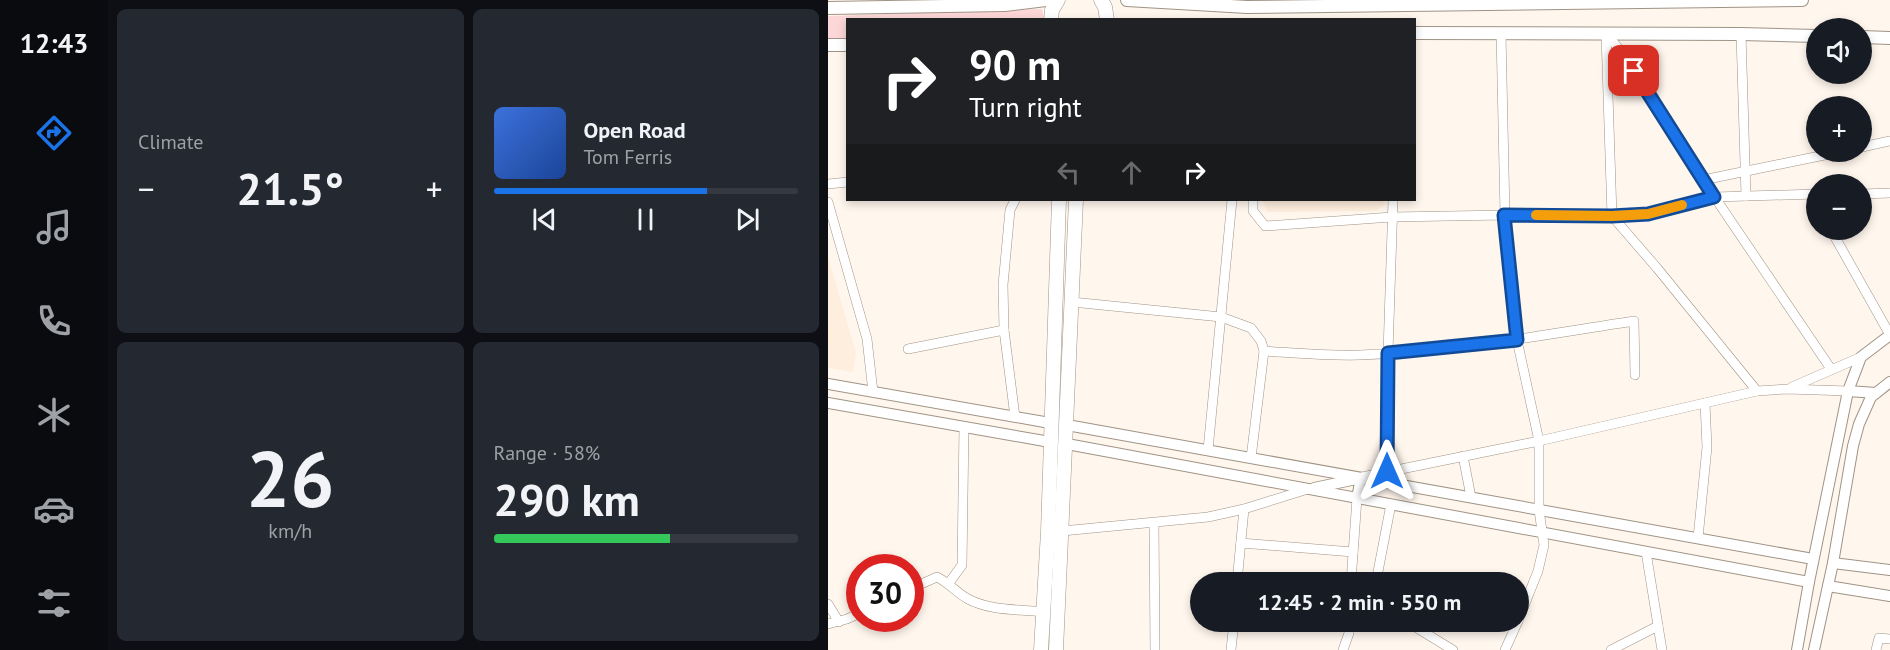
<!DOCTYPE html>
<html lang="en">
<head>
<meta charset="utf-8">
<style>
  body { margin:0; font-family:"PT Sans",sans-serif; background:#242831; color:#f1f3f6; height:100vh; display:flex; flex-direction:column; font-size:22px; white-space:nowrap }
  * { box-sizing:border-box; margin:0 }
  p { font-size:20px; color:#9ea1a6 }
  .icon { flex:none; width:33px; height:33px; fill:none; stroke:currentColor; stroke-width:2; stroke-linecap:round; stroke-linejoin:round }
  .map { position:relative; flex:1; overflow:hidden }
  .panel { display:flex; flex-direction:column; gap:9px; padding:9px; background:#0d0f14; width:720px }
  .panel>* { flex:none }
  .hud { position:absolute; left:18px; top:18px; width:570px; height:183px; border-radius:0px; box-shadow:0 3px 9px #0003; background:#202124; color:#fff; overflow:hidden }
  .controls { position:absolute; left:978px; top:18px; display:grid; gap:12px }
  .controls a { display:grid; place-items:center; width:66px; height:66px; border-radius:50%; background:#171b24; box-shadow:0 3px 9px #0003; font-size:30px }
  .speed { position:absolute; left:18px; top:554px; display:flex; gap:12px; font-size:30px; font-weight:700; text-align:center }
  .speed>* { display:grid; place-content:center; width:78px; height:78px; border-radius:50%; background:#171b24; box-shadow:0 3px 9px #0003; line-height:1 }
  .speed .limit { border:9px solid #d22; background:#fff; color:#111 }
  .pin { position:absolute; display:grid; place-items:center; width:51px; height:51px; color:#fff; margin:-26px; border-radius:12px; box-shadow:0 3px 9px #0006 }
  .me { position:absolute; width:66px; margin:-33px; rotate:0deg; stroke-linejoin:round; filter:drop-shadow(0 0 4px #0008) }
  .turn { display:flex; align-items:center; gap:21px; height:126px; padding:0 24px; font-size:27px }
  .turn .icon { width:78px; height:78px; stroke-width:2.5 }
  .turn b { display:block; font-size:42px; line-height:51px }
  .lanes { display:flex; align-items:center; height:57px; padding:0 24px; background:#0003; justify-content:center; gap:30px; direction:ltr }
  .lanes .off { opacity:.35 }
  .big { font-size:45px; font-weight:700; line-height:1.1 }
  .panel .widget { flex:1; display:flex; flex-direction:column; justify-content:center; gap:9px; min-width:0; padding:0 21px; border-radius:9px; background:#242831 }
  .panel .dial { align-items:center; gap:0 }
  .dial b { font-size:78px; line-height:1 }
  .song { display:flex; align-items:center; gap:18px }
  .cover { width:72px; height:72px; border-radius:9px; background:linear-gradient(135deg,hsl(220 70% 55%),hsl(220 70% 35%)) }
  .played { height:6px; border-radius:3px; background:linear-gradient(90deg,#1a73e8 70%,#363941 70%) }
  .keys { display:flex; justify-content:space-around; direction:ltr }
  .heat { display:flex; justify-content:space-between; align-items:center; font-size:33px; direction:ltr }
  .charge { height:9px; border-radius:4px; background:linear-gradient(90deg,#34c759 58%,#363941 0) }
  .panel .tiles { flex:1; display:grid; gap:9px; grid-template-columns:repeat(2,1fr) }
  .trip { position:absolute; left:362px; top:572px; width:339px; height:60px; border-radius:30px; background:#171b24; box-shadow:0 3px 9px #0003; font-weight:700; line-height:60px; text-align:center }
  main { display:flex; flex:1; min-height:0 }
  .dock { display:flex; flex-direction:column; width:108px; justify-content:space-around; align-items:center; background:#090b0e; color:#9ea1a6 }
  .dock .icon { width:42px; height:42px }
  .dock .selected { color:#1a73e8 }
  .dock b { font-size:27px; color:#f1f3f6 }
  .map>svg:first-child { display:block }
  .built { fill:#feeedd }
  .green { fill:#fdd7d7 }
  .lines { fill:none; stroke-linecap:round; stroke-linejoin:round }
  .minor-casing { stroke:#a09385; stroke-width:10 }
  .tertiary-casing { stroke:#a09385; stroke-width:12 }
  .secondary-casing { stroke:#a09385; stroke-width:14 }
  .primary-casing { stroke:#a09385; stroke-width:15 }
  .minor { stroke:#fff; stroke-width:9 }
  .tertiary { stroke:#fff; stroke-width:10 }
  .secondary { stroke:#fff; stroke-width:12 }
  .primary { stroke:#fff; stroke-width:14 }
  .route-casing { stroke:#114b97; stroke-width:15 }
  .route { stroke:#1a73e8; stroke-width:10 }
  .slow { stroke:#f59e0b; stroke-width:10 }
</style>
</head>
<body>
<main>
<nav class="dock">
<b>12:43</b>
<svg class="icon selected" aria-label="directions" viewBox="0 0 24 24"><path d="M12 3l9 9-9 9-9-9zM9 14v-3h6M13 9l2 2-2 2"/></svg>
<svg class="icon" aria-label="music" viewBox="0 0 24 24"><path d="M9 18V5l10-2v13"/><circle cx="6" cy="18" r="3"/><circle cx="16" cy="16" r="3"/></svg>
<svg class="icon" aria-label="phone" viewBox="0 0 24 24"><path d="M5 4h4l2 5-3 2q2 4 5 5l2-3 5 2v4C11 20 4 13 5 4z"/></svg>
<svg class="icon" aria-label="climate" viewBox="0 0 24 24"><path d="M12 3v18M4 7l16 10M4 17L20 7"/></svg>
<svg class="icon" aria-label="car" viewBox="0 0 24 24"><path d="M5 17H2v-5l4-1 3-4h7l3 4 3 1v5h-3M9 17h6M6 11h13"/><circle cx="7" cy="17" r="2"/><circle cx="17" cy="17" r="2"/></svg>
<svg class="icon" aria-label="filters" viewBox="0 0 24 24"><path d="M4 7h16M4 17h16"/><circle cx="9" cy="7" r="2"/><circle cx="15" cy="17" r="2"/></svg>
</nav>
<section class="panel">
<div class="tiles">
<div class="widget"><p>Climate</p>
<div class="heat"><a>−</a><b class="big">21.5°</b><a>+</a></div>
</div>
<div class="widget">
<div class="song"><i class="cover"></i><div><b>Open Road</b><p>Tom Ferris</p></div></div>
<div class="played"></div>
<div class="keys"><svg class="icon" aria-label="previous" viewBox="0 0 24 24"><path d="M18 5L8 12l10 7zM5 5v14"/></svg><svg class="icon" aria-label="pause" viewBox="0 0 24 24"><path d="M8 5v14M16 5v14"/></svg><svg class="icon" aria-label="next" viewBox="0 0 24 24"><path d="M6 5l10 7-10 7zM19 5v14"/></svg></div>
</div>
<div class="widget dial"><b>26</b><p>km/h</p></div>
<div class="widget"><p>Range · 58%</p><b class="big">290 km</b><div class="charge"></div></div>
</div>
</section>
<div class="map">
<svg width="1062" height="650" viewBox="0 0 1062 650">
  <rect width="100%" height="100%" fill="#fff6ed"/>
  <g class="built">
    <polygon points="435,200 557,200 557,204 548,211 439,212"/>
    <polygon points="0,257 28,353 25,372 0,368"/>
  </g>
  <polygon class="green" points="214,9 216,19 20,20 19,38 0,39 0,16"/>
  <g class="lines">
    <g class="minor-casing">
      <g id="minor">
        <polyline points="673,33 677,215 689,340 711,441 711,510 716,545 710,571 690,621"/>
        <polyline points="778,34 784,216 829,268 929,391"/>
        <polyline points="778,34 793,51 873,177 1003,369"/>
        <polyline points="913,34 918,196"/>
        <polyline points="1034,147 1062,141"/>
        <polyline points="875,180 1011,152"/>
        <polyline points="0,184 20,182"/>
        <polyline points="1034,194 1062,193"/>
        <polyline points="187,200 182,210 175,285 176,330 187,417"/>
        <polyline points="425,200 425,211 437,226 564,217 677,215 784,216 820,214 887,197 988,194"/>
        <polyline points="0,202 39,339 45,392"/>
        <polyline points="1003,230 1062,335"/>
        <polyline points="244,302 393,317 423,328 433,341 436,351 423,458"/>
        <polyline points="80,349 176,330"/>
        <path d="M436 351C468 353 500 356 532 355 624 352 715 335 806 321L807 375"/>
        <polyline points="964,387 1033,357"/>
        <polyline points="380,450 404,200"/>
        <polyline points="635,456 643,497"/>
        <polyline points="559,471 560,353 565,200"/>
        <polyline points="534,477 711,441 929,391 959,389 1020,391"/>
        <polyline points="326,523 327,650"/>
        <polyline points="234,531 380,517 416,509 480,489"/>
        <polyline points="870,538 879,447 877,403"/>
        <polyline points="413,543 525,552"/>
        <polyline points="818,552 834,650"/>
        <polyline points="409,582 416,509"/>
        <polyline points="523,582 529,498"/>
        <polyline points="548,582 563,504"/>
        <polyline points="121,583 134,565 136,427"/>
        <path d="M82 589 109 577C121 583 129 593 140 599 163 611 189 609 214 612"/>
        <polyline points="0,604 11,622"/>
        <polyline points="572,621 589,628 625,650"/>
        <polyline points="0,624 19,619 32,613"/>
        <polyline points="403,650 406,621"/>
        <polyline points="515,650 521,633 521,621"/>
        <polyline points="677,650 690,621"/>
        <polyline points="783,650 830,626"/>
        <polyline points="1048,650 1051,638 1062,639"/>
      </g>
    </g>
    <g class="tertiary-casing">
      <g id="tertiary">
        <polyline points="0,384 222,423"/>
        <polyline points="1020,391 1048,393"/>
        <polyline points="0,403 222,442"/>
        <polyline points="239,425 985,559"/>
        <polyline points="239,444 981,582"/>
        <polyline points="486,488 533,478 529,498"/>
        <polyline points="1005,563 1062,570"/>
        <polyline points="1000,586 1062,596"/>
        <polyline points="969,650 981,582 1020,391 1033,357 1062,335"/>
        <polyline points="986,650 1005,563 1025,446 1031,424 1043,397 1062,382"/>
      </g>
    </g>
    <g class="secondary-casing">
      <g id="secondary">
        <polyline points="299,0 419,7 974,0"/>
        <polyline points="0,8 177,5 218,0"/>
        <polyline points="586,33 913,34 988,36"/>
        <polyline points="1034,37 1062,38"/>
        <polyline points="0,45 20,45"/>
      </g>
    </g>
    <g class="primary-casing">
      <g id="primary">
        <polyline points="273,0 277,7 279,20"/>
        <polyline points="223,20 224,10 230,0"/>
        <polyline points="213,650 220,532 231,200"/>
        <polyline points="228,650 248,200"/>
      </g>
    </g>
    <use href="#minor" class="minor"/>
    <use href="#tertiary" class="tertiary"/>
    <use href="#secondary" class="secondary"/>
    <use href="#primary" class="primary"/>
  </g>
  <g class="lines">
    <g class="route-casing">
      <polyline id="route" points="559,471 560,353 689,340 676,215 784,216 820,214 886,197 806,71"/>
    </g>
    <use href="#route" class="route"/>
    <polyline class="slow" points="708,215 784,216 820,214 854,205"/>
  </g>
</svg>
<div class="controls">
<a><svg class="icon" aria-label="sound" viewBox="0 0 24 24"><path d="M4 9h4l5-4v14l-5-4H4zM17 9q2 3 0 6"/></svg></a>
<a>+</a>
<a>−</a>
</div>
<div class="speed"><div class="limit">30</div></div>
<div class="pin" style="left:806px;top:71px;background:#d93025"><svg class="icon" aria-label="arrive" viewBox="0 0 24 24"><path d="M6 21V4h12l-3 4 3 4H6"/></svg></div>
<svg class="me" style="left:559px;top:471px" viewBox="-20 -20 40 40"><path d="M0-17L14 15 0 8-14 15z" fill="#1a73e8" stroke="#fff" stroke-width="4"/></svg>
<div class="trip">12:45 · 2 min · 550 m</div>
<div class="hud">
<div class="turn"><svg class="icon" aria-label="right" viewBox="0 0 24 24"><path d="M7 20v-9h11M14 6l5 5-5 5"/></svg><div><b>90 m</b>Turn right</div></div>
<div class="lanes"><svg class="icon off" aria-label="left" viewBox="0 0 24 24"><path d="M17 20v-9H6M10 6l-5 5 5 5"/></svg><svg class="icon off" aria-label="ahead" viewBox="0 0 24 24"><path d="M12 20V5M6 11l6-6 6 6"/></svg><svg class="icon" aria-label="right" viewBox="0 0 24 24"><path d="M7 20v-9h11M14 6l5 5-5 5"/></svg></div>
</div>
</div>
</main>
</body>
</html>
